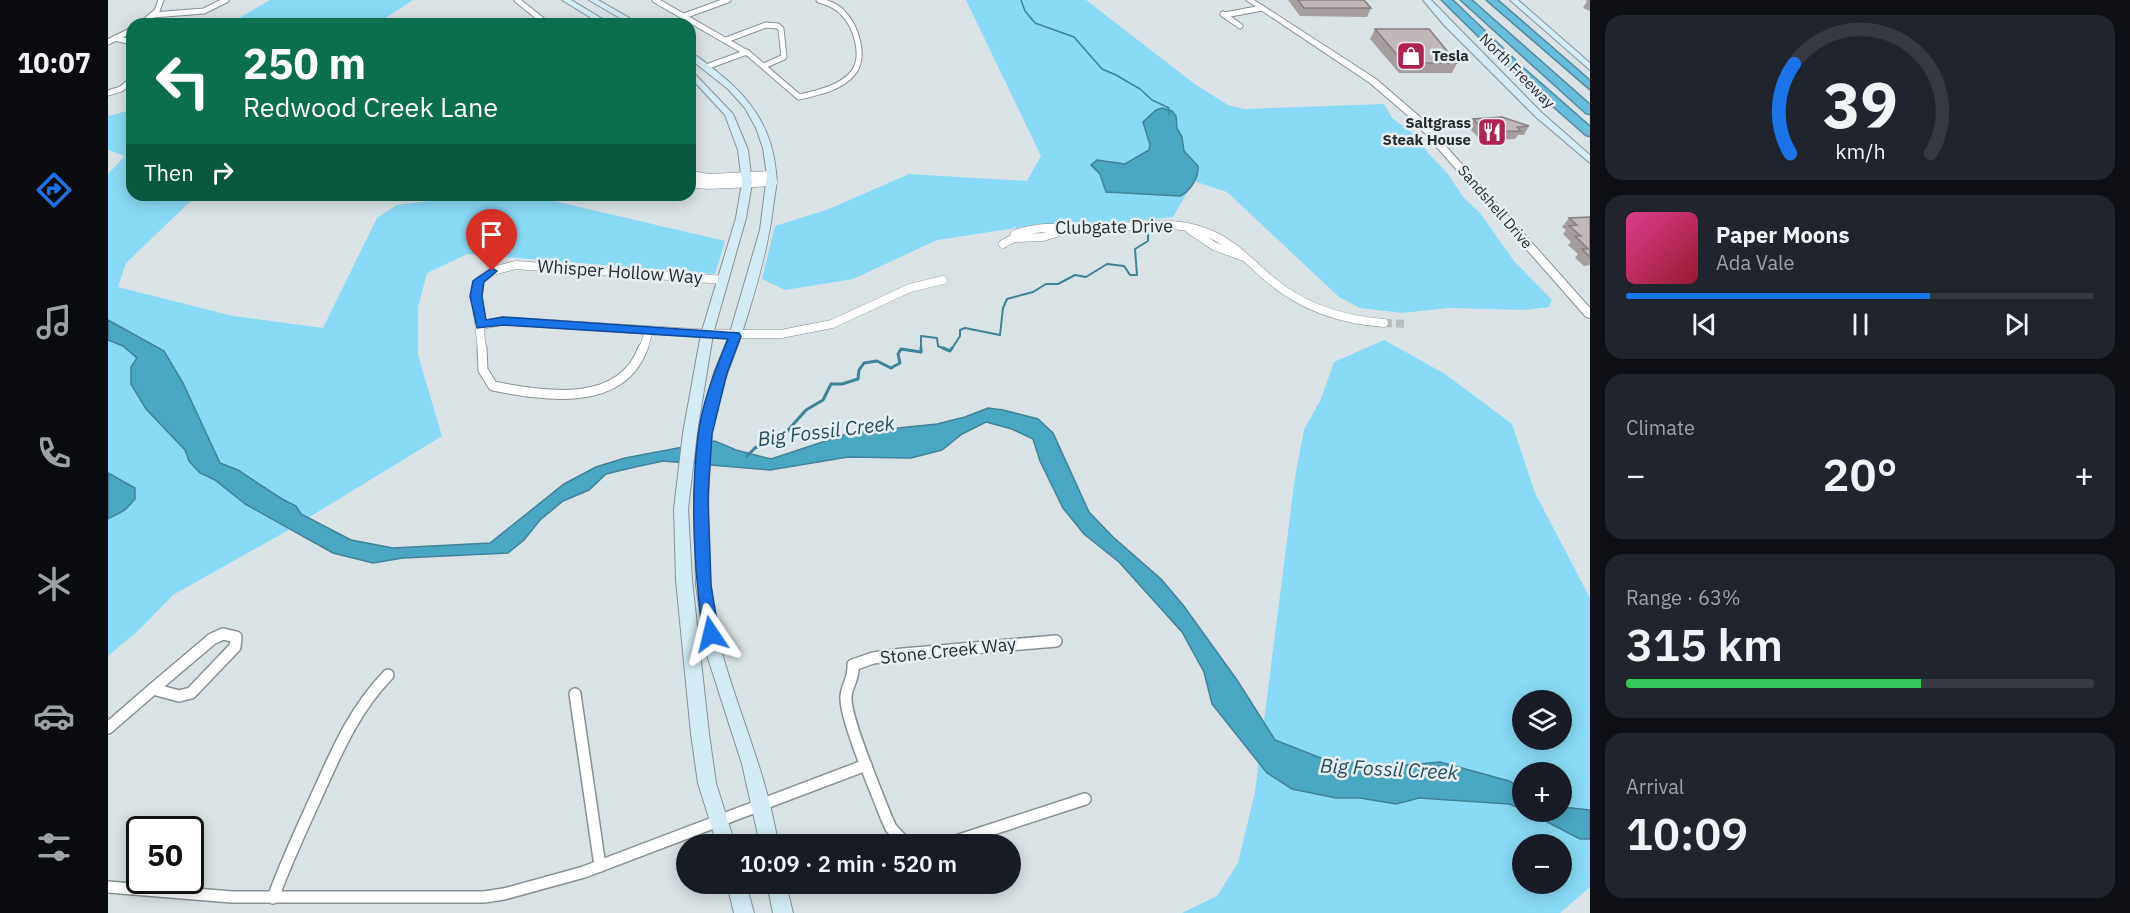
<!DOCTYPE html>
<html lang="en">
<head>
<meta charset="utf-8">
<style>
  body { margin:0; font-family:"IBM Plex Sans",sans-serif; background:#20242c; color:#f1f3f6; height:100vh; display:flex; flex-direction:column; font-size:22px; white-space:nowrap }
  * { box-sizing:border-box; margin:0 }
  p { font-size:20px; color:#9ea1a6 }
  .icon { flex:none; width:33px; height:33px; fill:none; stroke:currentColor; stroke-width:2; stroke-linecap:round; stroke-linejoin:round }
  .map { position:relative; flex:1; overflow:hidden }
  .side { display:flex; flex-direction:column; gap:15px; padding:15px; background:#0d0f14; width:540px }
  .side>* { flex:none }
  .hud { position:absolute; left:18px; top:18px; width:570px; height:183px; border-radius:18px; box-shadow:0 3px 15px #0003; background:#0b6e4f; color:#fff; overflow:hidden }
  .tools { position:absolute; left:1404px; top:690px; display:grid; gap:12px }
  .tools a { display:grid; place-items:center; width:60px; height:60px; border-radius:50%; background:#171b24; box-shadow:0 3px 15px #0003; font-size:30px }
  .speed { position:absolute; left:18px; top:816px; display:flex; gap:12px; font-size:30px; font-weight:700; text-align:center }
  .speed>* { display:grid; place-content:center; width:78px; height:78px; border-radius:50%; background:#171b24; box-shadow:0 3px 15px #0003; line-height:1 }
  .speed .limit { border:3px solid #111; border-radius:9px; background:#fff; color:#111 }
  .pin { position:absolute; display:grid; place-items:center; width:51px; height:51px; color:#fff; margin:-62px -26px; border-radius:50% 50% 50% 0; rotate:-45deg; box-shadow:0 0 6px #0007 }
  .pin .icon { rotate:45deg }
  .me { position:absolute; width:66px; margin:-33px; rotate:350deg; stroke-linejoin:round; filter:drop-shadow(0 0 4px #0008) }
  .turn { display:flex; align-items:center; gap:21px; height:126px; padding:0 18px; font-size:27px }
  .turn .icon { width:78px; height:78px; stroke-width:2.5 }
  .turn b { display:block; font-size:42px; line-height:51px }
  .then { display:flex; align-items:center; height:57px; padding:0 18px; background:#0003; gap:12px; font-size:22px }
  .big { font-size:45px; font-weight:600; line-height:1.1 }
  .side .tile { flex:1; display:flex; flex-direction:column; justify-content:center; gap:9px; min-width:0; padding:0 21px; border-radius:18px; background:#20242c }
  .side .dial { align-items:center; gap:0 }
  .dial svg { height:156px; overflow:visible; fill:none; stroke:#363941; stroke-width:7; stroke-linecap:round; text-anchor:middle }
  .dial text { fill:#f1f3f6; stroke:none }
  .song { display:flex; align-items:center; gap:18px }
  .cover { width:72px; height:72px; border-radius:9px; background:linear-gradient(135deg,hsl(330 70% 55%),hsl(350 70% 35%)) }
  .played { height:6px; border-radius:3px; background:linear-gradient(90deg,#1a73e8 65%,#363941 65%) }
  .keys { display:flex; justify-content:space-around; direction:ltr }
  .heat { display:flex; justify-content:space-between; align-items:center; font-size:33px; direction:ltr }
  .charge { height:9px; border-radius:4px; background:linear-gradient(90deg,#34c759 63%,#363941 0) }
  .trip { position:absolute; left:568px; top:834px; width:345px; height:60px; border-radius:30px; background:#171b24; box-shadow:0 3px 15px #0003; font-weight:600; line-height:60px; text-align:center }
  main { display:flex; flex:1; min-height:0 }
  .tabs { display:flex; flex-direction:column; width:108px; justify-content:space-around; align-items:center; background:#090b0e; color:#9ea1a6 }
  .tabs .icon { width:42px; height:42px }
  .tabs .on { color:#1a73e8 }
  .tabs b { font-size:27px; color:#f1f3f6 }
  .map>svg:first-child { display:block }
  .green { fill:#89daf6; fill-rule:evenodd }
  .water { fill:#4aa7c4; stroke:#408297; stroke-width:1.5 }
  .lines { fill:none; stroke-linecap:round; stroke-linejoin:round }
  .stream-far2 { stroke:#408297; stroke-width:1.5 }
  .stream-far1 { stroke:#408297; stroke-width:2 }
  .stream { stroke:#408297; stroke-width:3 }
  .minor-tunnel { stroke:#b6bec0; stroke-width:8; stroke-dasharray:8 4; stroke-linecap:butt }
  .minor-far3-casing { stroke:#879093; stroke-width:7 }
  .minor-far2-casing { stroke:#879093; stroke-width:9 }
  .minor-far1-casing { stroke:#879093; stroke-width:11 }
  .minor-casing { stroke:#879093; stroke-width:14 }
  .tertiary-casing { stroke:#879093; stroke-width:2 }
  .secondary-casing { stroke:#879093; stroke-width:2 }
  .motorway-casing { stroke:#528a9d; stroke-width:3 }
  .minor-far3 { stroke:#fff; stroke-width:5 }
  .minor-far2 { stroke:#fff; stroke-width:8 }
  .minor-far1 { stroke:#fff; stroke-width:9 }
  .minor { stroke:#fff; stroke-width:11 }
  .tertiary { fill:#fff; fill-rule:evenodd }
  .secondary { fill:#d2ebf4; fill-rule:evenodd }
  .motorway { fill:#68bdda; fill-rule:evenodd }
  .wall { fill:#a69d9f }
  .building { fill:#c1b7b9; stroke:#878082; stroke-width:1.5 }
  .route { fill:#1a73e8; stroke:#114b97; stroke-width:1.5 }
  .labels { text-anchor:middle; stroke-width:5; stroke-linejoin:round; paint-order:stroke }
  .far-poi-label { font-size:15px; font-weight:bold; fill:#282c2d; stroke:#e6eff3; text-anchor:start }
  .far-street-label { font-size:15px; fill:#282c2d; stroke:#e6eff3 }
  .street-label { font-size:18px; fill:#282c2d; stroke:#e6eff3 }
  .water-label { font-size:20px; font-style:italic; fill:#254e5b; stroke:#e6eff3 }
</style>
</head>
<body>
<main>
<nav class="tabs">
<b>10:07</b>
<svg class="icon on" aria-label="directions" viewBox="0 0 24 24"><path d="M12 3l9 9-9 9-9-9zM9 14v-3h6M13 9l2 2-2 2"/></svg>
<svg class="icon" aria-label="music" viewBox="0 0 24 24"><path d="M9 18V5l10-2v13"/><circle cx="6" cy="18" r="3"/><circle cx="16" cy="16" r="3"/></svg>
<svg class="icon" aria-label="phone" viewBox="0 0 24 24"><path d="M5 4h4l2 5-3 2q2 4 5 5l2-3 5 2v4C11 20 4 13 5 4z"/></svg>
<svg class="icon" aria-label="climate" viewBox="0 0 24 24"><path d="M12 3v18M4 7l16 10M4 17L20 7"/></svg>
<svg class="icon" aria-label="car" viewBox="0 0 24 24"><path d="M5 17H2v-5l4-1 3-4h7l3 4 3 1v5h-3M9 17h6M6 11h13"/><circle cx="7" cy="17" r="2"/><circle cx="17" cy="17" r="2"/></svg>
<svg class="icon" aria-label="filters" viewBox="0 0 24 24"><path d="M4 7h16M4 17h16"/><circle cx="9" cy="7" r="2"/><circle cx="15" cy="17" r="2"/></svg>
</nav>
<div class="map">
<svg width="1482" height="913" viewBox="0 0 1482 913">
  <rect width="100%" height="100%" fill="#d9e2e5"/>
  <g class="green">
    <polygon points="162,0 305,0 268,24 121,24"/>
    <polygon points="858,0 978,0 1088,85 1120,105 1136,109 1276,104 1284,118 1307,135 1320,153 1340,174 1355,197 1372,213 1406,261 1444,300 1441,307 1417,310 1341,308 1294,313 1252,308 1231,297 1119,192 1086,181 1065,217 1007,223 921,226 829,240 745,279 677,290 654,279 667,226 721,209 801,174 919,181 933,156"/>
    <polygon points="24,105 24,195 89,195 18,263 10,287 125,316 215,328 269,218 289,205 370,195 420,195 617,241 607,274 359,254 319,273 310,307 310,355 334,436 177,532 65,595 32,629 0,656 0,174 17,156 0,150 0,116 19,111"/>
    <path d="M1276 340 1337 374 1404 424 1427 493 1482 598V887L1452 913H1074L1109 896 1130 863 1147 792 1187 477 1196 430 1213 399 1226 362ZM1414 700H1454V740H1414ZM1414 772H1454V812H1414ZM1414 844H1454V884H1414Z"/>
  </g>
  <g class="water">
    <path d="M1054 108 1064 111 1068 116 1069 128 1074 137 1076 151 1090 166C1091 177 1082 192 1072 196L998 192 992 174 983 165 989 160 1017 164 1041 150 1042 145 1035 122 1048 110Z"/>
    <polygon points="0,320 56,351 75,383 112,463 130,470 174,499 188,506 193,514 243,540 285,548 382,543 456,484 488,467 517,458 607,441 628,450 663,459 742,433 829,424 857,417 880,408 895,410 930,419 945,433 981,512 1005,537 1053,579 1075,605 1129,680 1167,740 1228,764 1252,762 1275,767 1332,762 1401,781 1414,788 1414,809 1401,804 1311,798 1288,804 1252,798 1228,798 1184,789 1159,773 1104,704 1096,672 1074,632 1011,562 976,534 955,508 932,461 925,439 904,429 878,422 854,434 834,450 803,458 740,457 662,470 555,461 527,467 498,474 481,490 455,501 432,520 416,540 400,553 295,558 265,563 225,553 137,504 107,480 92,473 81,461 77,450 38,409 23,384 23,367 29,358 15,346 0,340"/>
    <polygon points="0,473 27,488 27,499 17,510 0,519"/>
    <polygon points="1454,807 1482,810 1482,839 1472,839 1420,812 1454,812"/>
  </g>
  <g class="lines">
    <polyline class="stream-far2" points="913,0 917,11 927,23 966,37 994,69 1008,75 1032,89 1044,100 1061,108 1061,114"/>
    <g class="stream-far1">
      <polyline points="793,350 798,350"/>
      <polyline points="813,350 813,336 829,338 830,346 839,350"/>
      <polyline points="843,350 852,336 852,330 857,328 892,335 895,308 899,299 925,292 938,284 950,284 967,275 978,277 999,264 1016,266 1022,275 1029,275 1027,249 1040,241 1040,232"/>
    </g>
    <g class="stream">
      <polyline points="835,348 842,351 844,348"/>
      <polyline points="666,440 674,437 698,410 715,400 723,384 734,384 750,379 751,370 756,363 769,361 783,368 792,363 790,354 793,349 813,352 813,348"/>
      <polyline points="639,456 647,448 657,444"/>
    </g>
    <polyline class="minor-tunnel" points="1276,323 1300,324"/>
    <g class="minor-far3-casing">
      <g id="minor-far3">
        <polyline points="409,0 439,24"/>
        <path d="M547 0 641 54 691 97C709 93 733 88 745 73 758 57 748 26 735 13 729 6 720 3 711 0"/>
        <polyline points="1115,14 1132,26"/>
        <polyline points="45,15 96,11 118,0"/>
        <polyline points="1117,15 1154,8"/>
        <polyline points="576,16 620,0"/>
        <polyline points="34,24 49,11 53,0"/>
        <polyline points="7,38 24,42"/>
        <polyline points="618,40 658,25 670,26 673,29 676,57 658,65"/>
        <polyline points="0,42 24,30"/>
        <polyline points="598,67 639,52"/>
        <polyline points="0,93 13,89 24,80"/>
      </g>
    </g>
    <g class="minor-far2-casing">
      <g id="minor-far2">
        <polyline points="582,175 601,178 664,175"/>
        <polyline points="582,183 600,185 665,182"/>
        <polyline points="1082,230 1106,246 1133,256"/>
        <polyline points="906,238 935,237 958,230"/>
        <path d="M895 244 906 238 907 234C934 224 965 229 993 228 1028 227 1063 219 1097 232 1122 241 1140 260 1159 277 1192 306 1233 320 1276 323"/>
        <polyline points="373,325 395,321 604,334 673,334 724,324 802,288 835,280"/>
        <polyline points="374,350 368,296 371,281 384,271 408,265 616,280"/>
        <polyline points="535,350 541,331"/>
      </g>
    </g>
    <g class="minor-far1-casing">
      <path id="minor-far1" d="M374 348 375 370 385 386C435 396 513 409 535 348"/>
    </g>
    <g class="minor-casing">
      <g id="minor">
        <polygon points="115,634 128,637 127,647 83,693 71,696 45,689 104,639"/>
        <polyline points="467,694 492,866"/>
        <polyline points="0,728 45,689"/>
        <path d="M798 844 783 828 778 817C769 793 736 717 738 696 739 684 746 680 745 665L765 658 795 654 948 641"/>
        <polyline points="839,844 977,799"/>
        <polyline points="0,887 124,897 376,897 396,894 476,872 758,765"/>
        <path d="M165 898C179 859 197 822 214 784 232 744 249 707 280 675"/>
      </g>
    </g>
    <g class="tertiary-casing">
      <polygon id="tertiary" points="1138,0 1146,0 1268,79 1311,116 1482,308 1482,318 1478,317 1305,120 1262,83"/>
    </g>
    <g class="secondary-casing">
      <g id="secondary">
        <polygon points="454,0 463,0 503,24 493,24"/>
        <polygon points="481,0 490,0 532,24 522,24"/>
        <polygon points="1315,0 1323,0 1434,113 1482,155 1482,163 1428,117 1336,25"/>
        <polygon points="1402,0 1410,0 1482,63 1482,70"/>
        <path d="M582 53C591 56 600 65 608 71 642 97 664 128 668 172 670 184 666 197 665 208 660 250 646 296 633 336 622 367 608 398 604 431 598 496 597 590 614 653 632 717 660 778 670 844H652L634 764 598 652 588 585 586 496 591 429 606 373 621 336 652 230 659 175 655 148 648 128 637 108 620 89 582 59Z"/>
        <polygon points="582,69 625,114 640,150 644,183 638,218 605,334 589,433 580,509 584,580 601,734 608,783 627,844 609,844 590,783 583,734 568,580 566,509 575,433 593,334 628,218 634,183 630,150 617,115 582,77"/>
        <polygon points="619,884 638,884 646,913 626,913"/>
        <polygon points="659,884 678,884 685,913 665,913"/>
      </g>
    </g>
    <g class="motorway-casing">
      <g id="motorway">
        <polygon points="1334,0 1344,0 1417,70 1482,127 1482,136 1478,135 1409,74"/>
        <polygon points="1353,0 1363,0 1482,105 1482,114 1478,113"/>
        <polygon points="1379,0 1389,0 1482,81 1482,89"/>
      </g>
    </g>
    <use href="#minor-far3" class="minor-far3"/>
    <use href="#minor-far2" class="minor-far2"/>
    <use href="#minor-far1" class="minor-far1"/>
    <use href="#minor" class="minor"/>
    <use href="#tertiary" class="tertiary"/>
    <use href="#secondary" class="secondary"/>
    <use href="#motorway" class="motorway"/>
  </g>
  <g class="wall">
    <polygon points="1180,0 1256,0 1263,8 1259,17 1192,16"/>
    <polygon points="1477,0 1482,0 1482,11 1475,8 1479,1"/>
    <polygon points="1267,29 1349,63 1344,73 1291,73 1262,39"/>
    <polygon points="1365,119 1421,126 1416,135 1410,135 1407,139 1373,140 1360,127"/>
    <polygon points="1482,217 1482,265 1476,266 1467,258 1470,254 1460,245 1463,242 1455,234 1458,230 1454,227 1461,218"/>
  </g>
  <g class="building">
    <polygon points="1190,0 1256,0 1263,8 1196,8"/>
    <polygon points="1267,29 1321,29 1349,63 1296,63"/>
    <polygon points="1394,117 1421,126 1409,127 1413,131 1378,132 1365,119"/>
    <polygon points="1482,217 1482,257 1474,249 1480,249 1467,236 1473,236 1461,226 1469,225 1461,218"/>
  </g>
  <path class="route" d="M384 268 389 271 376 282 374 296 378 320 395 317 631 333 633 336 619 373 604 434 600 496 603 585 611 634 609 640 603 642 597 640 595 634C586 569 582 502 590 436 594 403 607 370 620 339L395 325 369 328 362 296 365 281Z"/>
  <defs>
    <g id="shop-square" transform="scale(1.5)"><rect x="-9" y="-9" width="18" height="18" rx="4" fill="#b12154" stroke="#e6eff3"/><path d="M-5-2.5h2.3a2.7 3.5 0 0 1 5.4 0H5L5.5 6h-11ZM-1.5-2.5h3a1.5 2.3 0 0 0-3 0Z" fill="#fff"/></g>
    <g id="restaurant-square" transform="scale(1.5)"><rect x="-9" y="-9" width="18" height="18" rx="4" fill="#b12154" stroke="#e6eff3"/><path d="M-5-6h1v4h1v-4h1v4h1v-4h1v5L-1.5 .5V6h-2V.5L-5-1ZM5-6V6H3V1.5H1.5Q1.5-4 5-6Z" fill="#fff"/></g>
  </defs>
  <g fill-rule="evenodd">
    <use href="#shop-square" x="1303" y="56"/>
    <use href="#restaurant-square" x="1384" y="132"/>
  </g>
  <g class="labels">
    <g class="far-poi-label">
      <text x="1324" y="61">Tesla</text>
      <text x="1363" y="128" text-anchor="end">Saltgrass<tspan x="1363" dy="17">Steak House</tspan></text>
    </g>
    <g class="far-street-label">
      <text transform="translate(1409 71) rotate(45)" y="5">North Freeway</text>
      <text transform="translate(1387 207) rotate(49)" y="5">Sandshell Drive</text>
    </g>
    <g class="street-label">
      <text transform="translate(1006 227) rotate(-1)" y="6">Clubgate Drive</text>
      <text transform="translate(512 272) rotate(4)" y="6">Whisper Hollow Way</text>
      <text transform="translate(840 651) rotate(-6)" y="6">Stone Creek Way</text>
    </g>
    <g class="water-label">
      <text transform="translate(718 431) rotate(-7)" y="7">Big Fossil Creek</text>
      <text transform="translate(1281 769) rotate(3)" y="7">Big Fossil Creek</text>
    </g>
  </g>
</svg>
<div class="tools">
<a><svg class="icon" aria-label="layers" viewBox="0 0 24 24"><path d="M12 4l9 5-9 5-9-5zM3 14l9 5 9-5"/></svg></a>
<a>+</a>
<a>−</a>
</div>
<div class="speed"><div class="limit">50</div></div>
<div class="pin" style="left:384px;top:271px;background:#d93025"><svg class="icon" aria-label="arrive" viewBox="0 0 24 24"><path d="M6 21V4h12l-3 4 3 4H6"/></svg></div>
<svg class="me" style="left:603px;top:634px" viewBox="-20 -20 40 40"><path d="M0-17L14 15 0 8-14 15z" fill="#1a73e8" stroke="#fff" stroke-width="4"/></svg>
<div class="trip">10:09 · 2 min · 520 m</div>
<div class="hud">
<div class="turn"><svg class="icon" aria-label="left" viewBox="0 0 24 24"><path d="M17 20v-9H6M10 6l-5 5 5 5"/></svg><div><b>250 m</b>Redwood Creek Lane</div></div>
<div class="then">Then<svg class="icon" aria-label="right" viewBox="0 0 24 24"><path d="M7 20v-9h11M14 6l5 5-5 5"/></svg></div>
</div>
</div>
<section class="side">
<div class="tile dial"><svg viewBox="0 0 100 80">
<path d="M14 69A42 42 0 1 1 86 69"/>
<path d="M14 69A42 42 0 0 1 16 23" stroke="#1a73e8"/>
<text x="50" y="56" font-size="32" font-weight="700">39</text>
<text x="50" y="72" font-size="11">km/h</text>
</svg></div>
<div class="tile">
<div class="song"><i class="cover"></i><div><b>Paper Moons</b><p>Ada Vale</p></div></div>
<div class="played"></div>
<div class="keys"><svg class="icon" aria-label="previous" viewBox="0 0 24 24"><path d="M18 5L8 12l10 7zM5 5v14"/></svg><svg class="icon" aria-label="pause" viewBox="0 0 24 24"><path d="M8 5v14M16 5v14"/></svg><svg class="icon" aria-label="next" viewBox="0 0 24 24"><path d="M6 5l10 7-10 7zM19 5v14"/></svg></div>
</div>
<div class="tile"><p>Climate</p>
<div class="heat"><a>−</a><b class="big">20°</b><a>+</a></div>
</div>
<div class="tile"><p>Range · 63%</p><b class="big">315 km</b><div class="charge"></div></div>
<div class="tile"><p>Arrival</p><b class="big">10:09</b></div>
</section>
</main>
</body>
</html>
